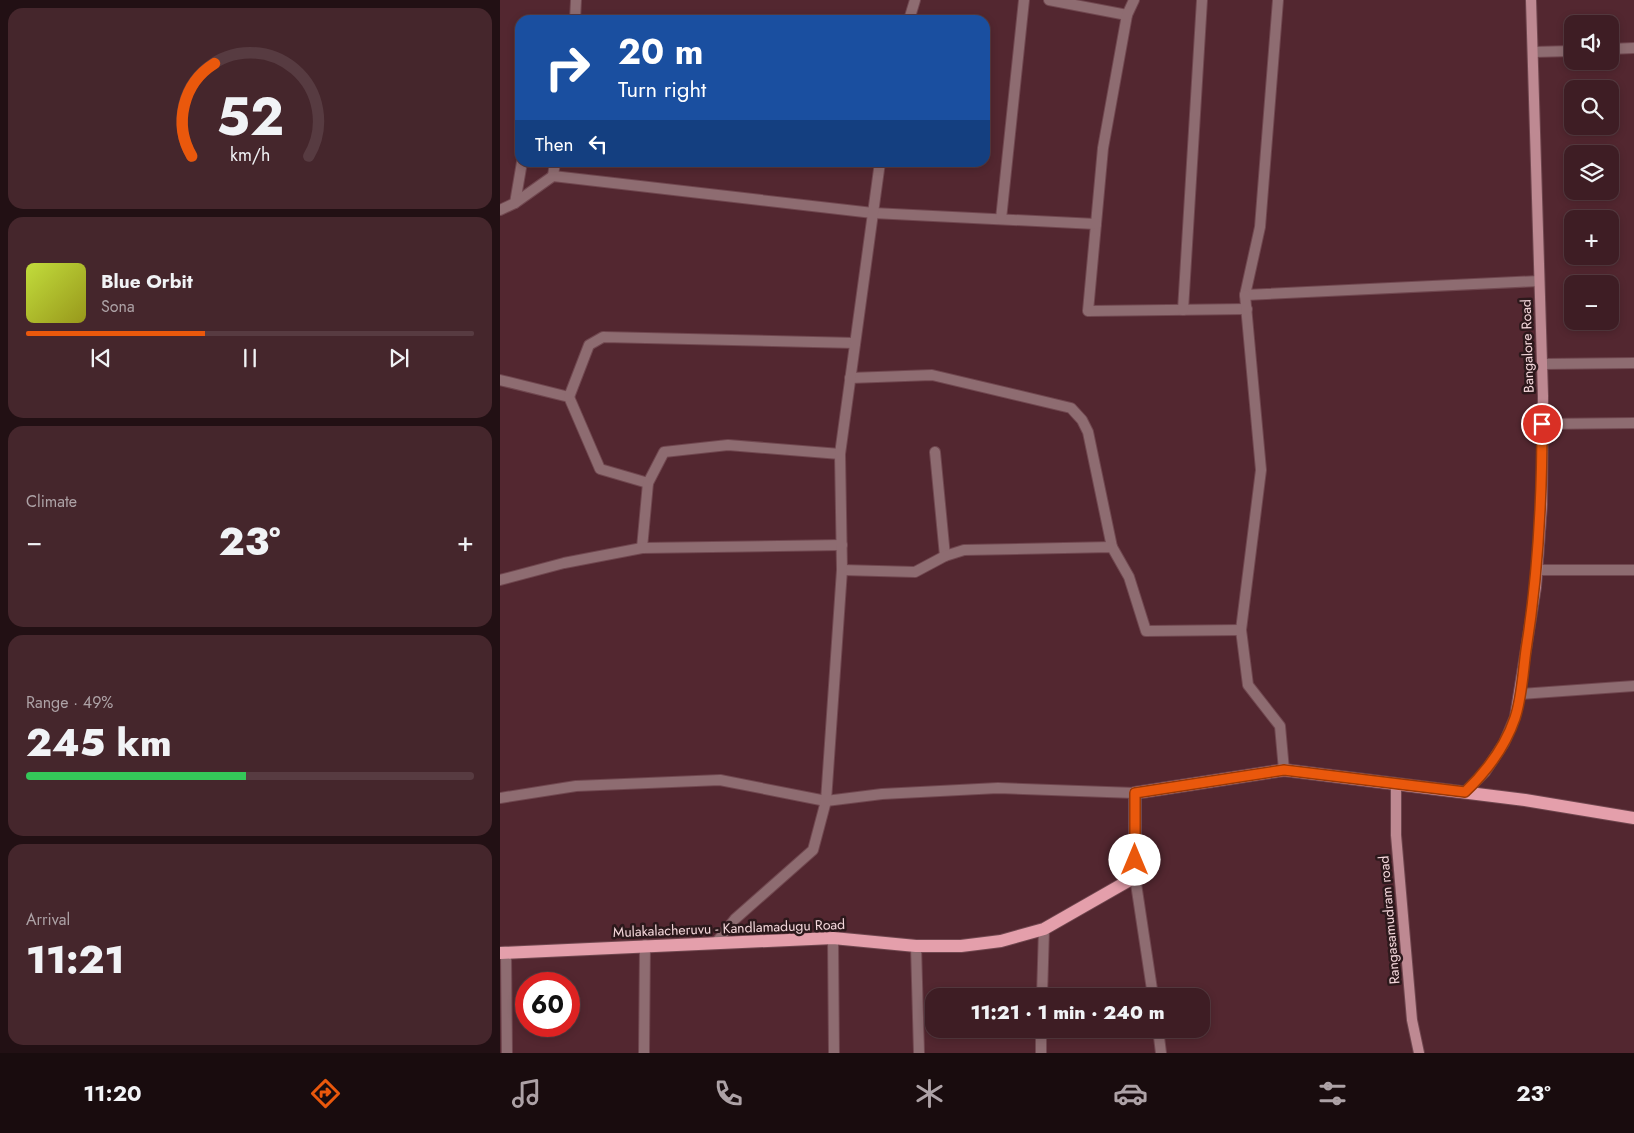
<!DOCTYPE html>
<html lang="en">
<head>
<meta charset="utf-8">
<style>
  body { margin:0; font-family:Jost,sans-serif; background:#45262c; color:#f1f3f6; height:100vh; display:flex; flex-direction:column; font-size:19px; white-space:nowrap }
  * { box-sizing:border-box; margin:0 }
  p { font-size:16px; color:#ada2a6 }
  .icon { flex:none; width:28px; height:28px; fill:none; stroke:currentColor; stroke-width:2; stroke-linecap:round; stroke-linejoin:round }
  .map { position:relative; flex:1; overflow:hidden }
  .details { display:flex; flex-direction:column; gap:8px; padding:8px; background:#221014; width:500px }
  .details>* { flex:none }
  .top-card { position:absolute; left:15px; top:15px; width:475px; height:152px; border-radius:15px; box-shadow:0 2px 8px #0003,0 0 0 1px #573b41; background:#1a4fa0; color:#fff; overflow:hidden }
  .buttons { position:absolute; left:1064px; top:15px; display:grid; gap:10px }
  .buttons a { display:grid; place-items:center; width:55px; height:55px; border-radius:10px; background:#3e1d24; box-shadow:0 2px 8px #0003,0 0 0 1px #573b41; font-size:25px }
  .speed { position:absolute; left:15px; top:972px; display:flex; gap:10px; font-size:25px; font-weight:700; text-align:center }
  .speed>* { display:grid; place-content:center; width:65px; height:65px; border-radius:50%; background:#3e1d24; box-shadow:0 2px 8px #0003,0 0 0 1px #573b41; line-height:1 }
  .speed .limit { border:8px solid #d22; background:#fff; color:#111 }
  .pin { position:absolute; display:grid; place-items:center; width:42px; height:42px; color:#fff; margin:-21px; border:2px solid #fff; border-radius:50%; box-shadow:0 1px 5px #0007 }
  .me { position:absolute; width:55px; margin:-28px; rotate:0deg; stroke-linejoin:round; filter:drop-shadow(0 0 4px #0008) }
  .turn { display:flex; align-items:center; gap:18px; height:105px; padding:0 20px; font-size:22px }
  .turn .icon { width:65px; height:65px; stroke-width:2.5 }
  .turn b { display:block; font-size:35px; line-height:42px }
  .then { display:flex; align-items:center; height:48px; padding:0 20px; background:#0003; gap:10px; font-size:19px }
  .big { font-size:38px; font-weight:800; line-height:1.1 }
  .details .widget { flex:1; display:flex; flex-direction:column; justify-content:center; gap:8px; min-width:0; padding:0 18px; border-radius:15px; background:#45262c }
  .details .dial { align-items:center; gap:0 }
  .dial svg { height:130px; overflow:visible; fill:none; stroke:#573b41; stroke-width:7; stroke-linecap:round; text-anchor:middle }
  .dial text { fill:#f1f3f6; stroke:none }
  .song { display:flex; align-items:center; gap:15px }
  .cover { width:60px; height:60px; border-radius:8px; background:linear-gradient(135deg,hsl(70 70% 55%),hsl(60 70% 35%)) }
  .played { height:5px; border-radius:2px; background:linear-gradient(90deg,#ea580c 40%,#573b41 40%) }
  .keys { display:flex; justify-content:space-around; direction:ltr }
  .heat { display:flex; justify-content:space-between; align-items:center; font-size:28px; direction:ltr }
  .charge { height:8px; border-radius:4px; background:linear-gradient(90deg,#34c759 49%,#573b41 0) }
  .trip { position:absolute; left:425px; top:988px; width:285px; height:50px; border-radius:15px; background:#3e1d24; box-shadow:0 2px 8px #0003,0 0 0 1px #573b41; font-weight:800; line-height:50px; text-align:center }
  .menu { display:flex; height:80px; justify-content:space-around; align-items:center; background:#190c0e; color:#ada2a6 }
  .menu .icon { width:35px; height:35px }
  .menu .active { color:#ea580c }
  .menu b { font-size:22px; color:#f1f3f6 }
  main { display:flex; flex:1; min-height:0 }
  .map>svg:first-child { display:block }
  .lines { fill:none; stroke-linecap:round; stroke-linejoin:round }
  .minor-casing { stroke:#70474f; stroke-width:12 }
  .secondary-casing { stroke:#70474f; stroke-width:12 }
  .primary-casing { stroke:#70474f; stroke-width:14 }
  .minor { stroke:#8e6c71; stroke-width:10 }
  .secondary { stroke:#be8992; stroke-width:10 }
  .primary { stroke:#e49fab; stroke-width:12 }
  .route-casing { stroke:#983908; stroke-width:12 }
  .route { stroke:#ea580c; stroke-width:9 }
  .labels { text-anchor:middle; stroke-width:5; stroke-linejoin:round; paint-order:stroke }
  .street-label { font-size:14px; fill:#f4d7db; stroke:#2c181b }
</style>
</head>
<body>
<main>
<section class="details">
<div class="widget dial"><svg viewBox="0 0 100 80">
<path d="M14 69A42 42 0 1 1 86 69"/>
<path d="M14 69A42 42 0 0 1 28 12" stroke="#ea580c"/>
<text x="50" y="56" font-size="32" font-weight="700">52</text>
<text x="50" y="72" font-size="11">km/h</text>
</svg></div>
<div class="widget">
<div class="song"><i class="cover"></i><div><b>Blue Orbit</b><p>Sona</p></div></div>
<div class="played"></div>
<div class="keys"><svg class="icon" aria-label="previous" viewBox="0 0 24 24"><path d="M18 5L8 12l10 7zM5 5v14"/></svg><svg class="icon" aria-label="pause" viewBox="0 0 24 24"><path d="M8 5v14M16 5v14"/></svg><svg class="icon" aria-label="next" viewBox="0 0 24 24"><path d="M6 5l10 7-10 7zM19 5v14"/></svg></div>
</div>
<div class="widget"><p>Climate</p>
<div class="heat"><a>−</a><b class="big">23°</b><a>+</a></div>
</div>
<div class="widget"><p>Range · 49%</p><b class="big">245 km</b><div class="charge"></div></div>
<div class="widget"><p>Arrival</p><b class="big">11:21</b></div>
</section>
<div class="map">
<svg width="1134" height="1053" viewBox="0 0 1134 1053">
  <rect width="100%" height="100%" fill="#532730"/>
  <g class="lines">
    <g class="minor-casing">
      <g id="minor">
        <polyline points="549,0 627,15"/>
        <polyline points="634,0 627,15 603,148 588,311 747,309"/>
        <polyline points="778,0 760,227 745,295 1039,281"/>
        <polyline points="75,20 76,0"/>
        <polyline points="409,20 415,0"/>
        <polyline points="1110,49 1134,48"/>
        <polyline points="1033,52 1072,51"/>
        <polyline points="53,176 55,162"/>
        <polyline points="15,203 22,162"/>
        <polyline points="0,210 15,203 53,176 373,213 596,224"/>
        <polyline points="501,219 524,0"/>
        <polyline points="745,295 761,470 741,630 748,685 780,726 784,770"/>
        <polyline points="683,310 702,0"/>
        <polyline points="1042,364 1134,363"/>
        <polyline points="350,378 432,375 571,408 582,420 588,432 612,547"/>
        <polyline points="0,380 69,397 100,469 148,483"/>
        <polyline points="69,397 89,345 103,337 355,343"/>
        <polyline points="1042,424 1134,423"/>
        <polyline points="435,452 445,556"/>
        <polyline points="142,548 148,483 164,452 228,445 340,454"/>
        <polyline points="342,570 415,572 445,556 464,550 612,547 629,577 646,631 741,630"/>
        <polyline points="1037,570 1134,570"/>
        <polyline points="0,580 64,563 142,548 342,545"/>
        <polyline points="1020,694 1134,686"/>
        <polyline points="0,798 76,786 220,780 326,801 382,794 498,788 635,793"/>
        <polyline points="635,877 653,996"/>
        <polyline points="333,938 334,1053"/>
        <polyline points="215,944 235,919 313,850 326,801 342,570 340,454 380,162"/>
        <polyline points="416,946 419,1053"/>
        <polyline points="6,953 7,1053"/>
        <polyline points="542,996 544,929"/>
        <polyline points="541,1029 541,1053"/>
        <polyline points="658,1029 661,1053"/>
        <polyline points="144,1053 145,945"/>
      </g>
    </g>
    <g class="secondary-casing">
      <g id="secondary">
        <polyline points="896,784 896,835 912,1020 919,1053"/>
        <polyline points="965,792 985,772 1004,743 1015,717 1036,587 1042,504 1043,396 1031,0"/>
      </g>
    </g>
    <g class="primary-casing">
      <polyline id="primary" points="0,953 333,938 416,946 461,946 501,941 544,929 635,877 635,793 784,770 1025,800 1134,818"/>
    </g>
    <use href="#minor" class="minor"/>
    <use href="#secondary" class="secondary"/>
    <use href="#primary" class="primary"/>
  </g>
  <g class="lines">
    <g class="route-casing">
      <path id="route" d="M635 860V793L784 770 965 792C987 771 1005 747 1015 718 1022 697 1023 672 1026 650 1038 575 1042 500 1042 424"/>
    </g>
    <use href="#route" class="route"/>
  </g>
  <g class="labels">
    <g class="street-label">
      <text transform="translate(1027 346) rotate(-92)" y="5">Bangalore Road</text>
      <text transform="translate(889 920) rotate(-95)" y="5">Rangasamudram road</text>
      <text transform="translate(229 928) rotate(-2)" y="5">Mulakalacheruvu - Kandlamadugu Road</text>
    </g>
  </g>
</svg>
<div class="buttons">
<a><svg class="icon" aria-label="sound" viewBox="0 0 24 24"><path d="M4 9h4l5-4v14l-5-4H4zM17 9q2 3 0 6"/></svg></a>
<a><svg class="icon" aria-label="search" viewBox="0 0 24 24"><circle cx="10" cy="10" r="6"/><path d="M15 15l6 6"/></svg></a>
<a><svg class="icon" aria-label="layers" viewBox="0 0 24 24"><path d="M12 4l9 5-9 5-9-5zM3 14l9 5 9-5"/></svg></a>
<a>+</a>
<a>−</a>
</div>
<div class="speed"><div class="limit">60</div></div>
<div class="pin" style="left:1042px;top:424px;background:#d93025"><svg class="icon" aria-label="arrive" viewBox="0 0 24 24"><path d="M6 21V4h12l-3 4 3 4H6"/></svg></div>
<svg class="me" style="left:635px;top:860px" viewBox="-20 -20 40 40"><circle r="19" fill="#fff"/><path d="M0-13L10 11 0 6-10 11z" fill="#ea580c"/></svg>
<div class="trip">11:21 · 1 min · 240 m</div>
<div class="top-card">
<div class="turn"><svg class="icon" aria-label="right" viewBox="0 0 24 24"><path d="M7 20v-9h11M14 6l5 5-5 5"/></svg><div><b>20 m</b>Turn right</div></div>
<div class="then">Then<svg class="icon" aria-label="left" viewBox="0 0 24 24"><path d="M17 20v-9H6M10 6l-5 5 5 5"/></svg></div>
</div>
</div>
</main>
<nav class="menu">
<b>11:20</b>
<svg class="icon active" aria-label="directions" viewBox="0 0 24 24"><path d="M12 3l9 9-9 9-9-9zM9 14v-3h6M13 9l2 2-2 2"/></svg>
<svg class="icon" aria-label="music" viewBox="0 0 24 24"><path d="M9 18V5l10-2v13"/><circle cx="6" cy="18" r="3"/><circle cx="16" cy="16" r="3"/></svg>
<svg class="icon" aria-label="phone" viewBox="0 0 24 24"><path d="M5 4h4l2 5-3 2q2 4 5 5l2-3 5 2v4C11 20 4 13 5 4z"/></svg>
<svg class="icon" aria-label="climate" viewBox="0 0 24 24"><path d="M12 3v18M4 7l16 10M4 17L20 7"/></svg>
<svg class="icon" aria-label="car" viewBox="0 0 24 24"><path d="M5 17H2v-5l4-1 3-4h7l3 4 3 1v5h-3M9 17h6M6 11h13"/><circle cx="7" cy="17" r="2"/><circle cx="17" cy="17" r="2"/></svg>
<svg class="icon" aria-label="filters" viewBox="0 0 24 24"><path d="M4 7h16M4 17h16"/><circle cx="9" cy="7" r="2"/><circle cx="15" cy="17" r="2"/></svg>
<b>23°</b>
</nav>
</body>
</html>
